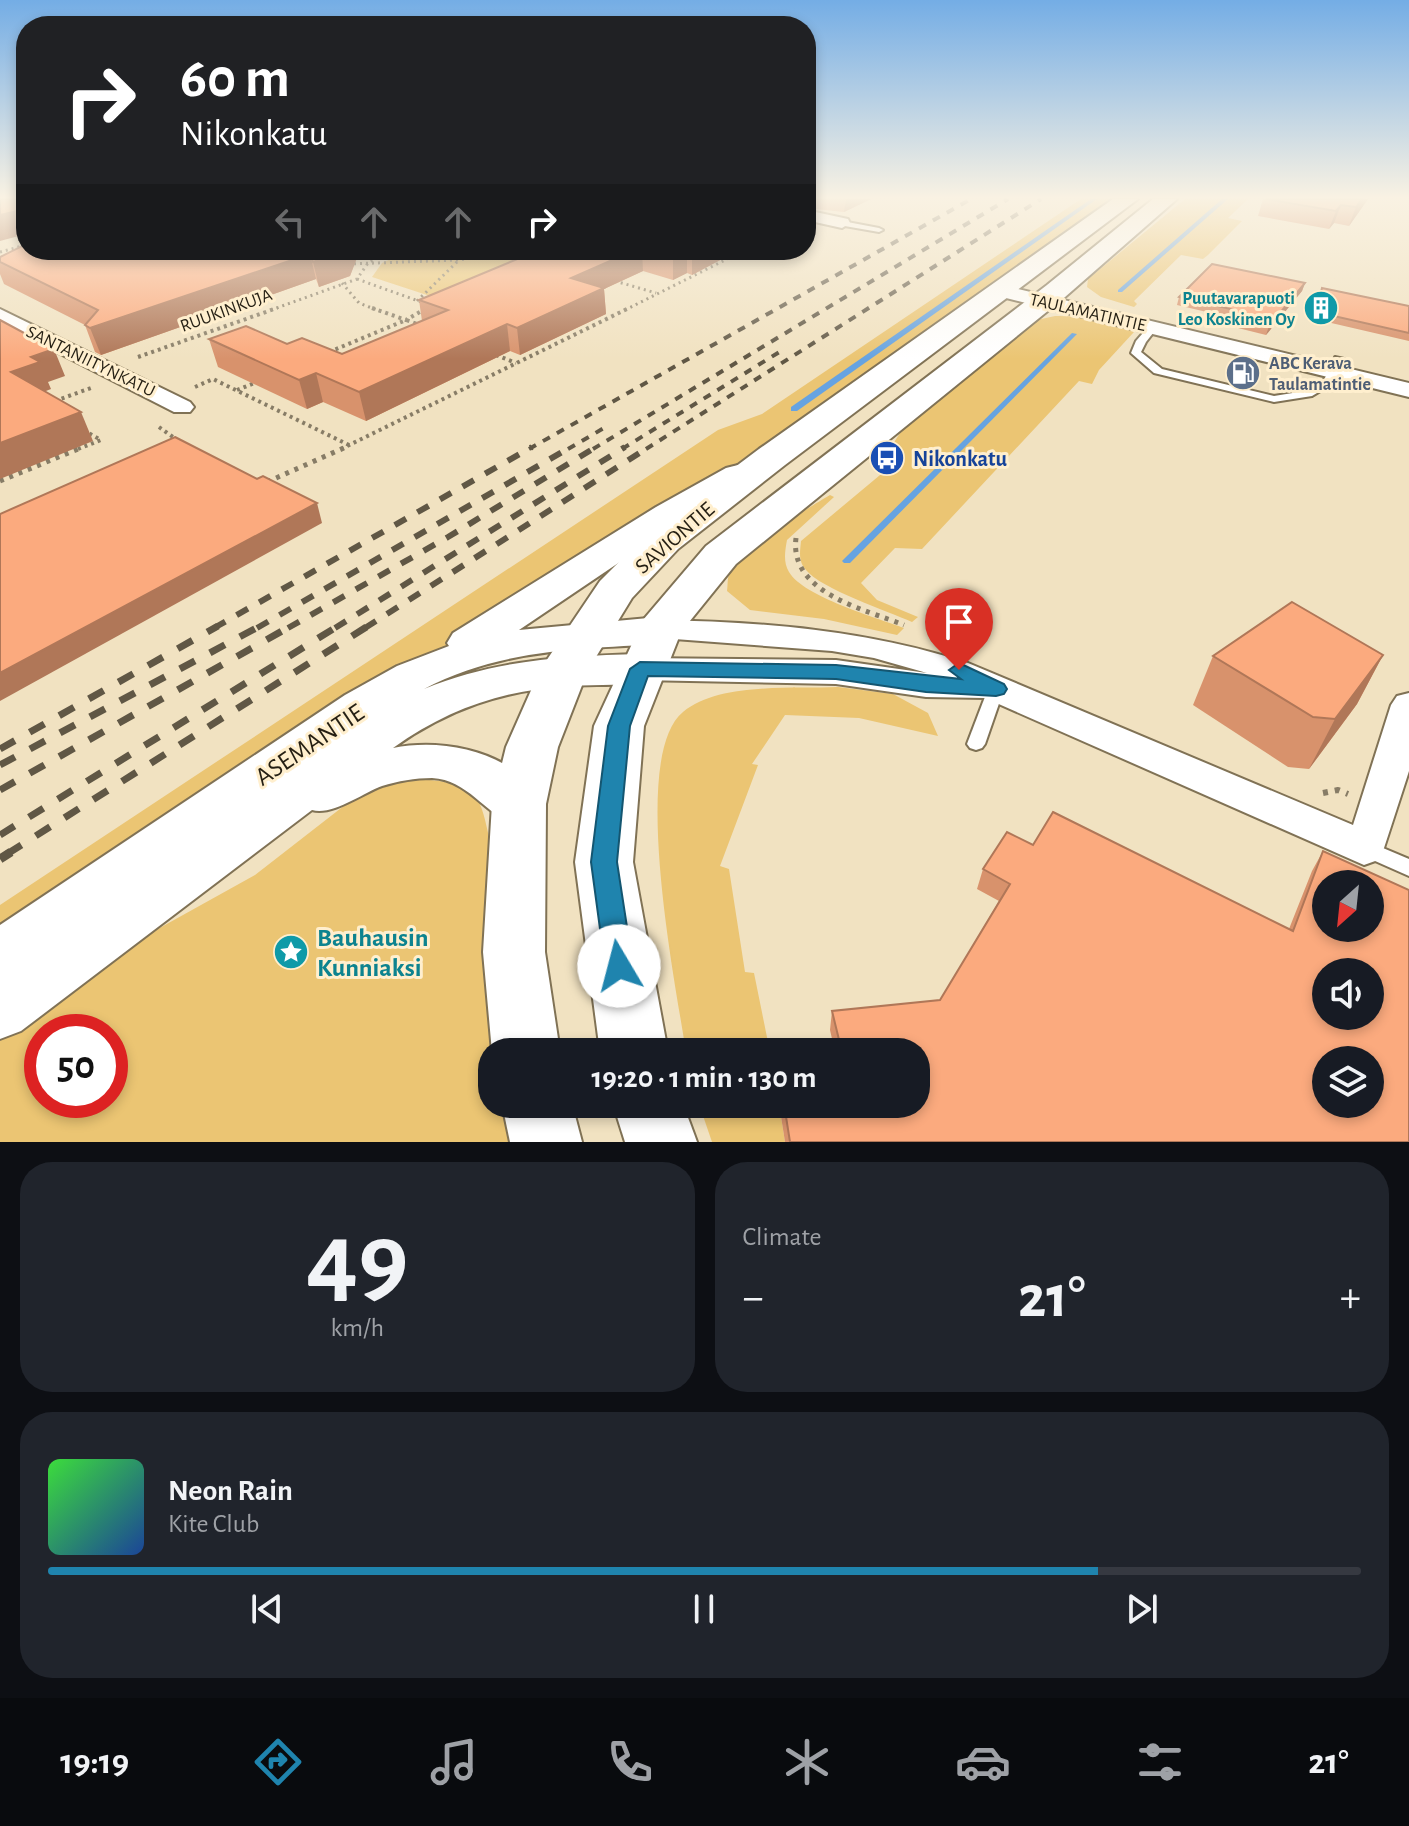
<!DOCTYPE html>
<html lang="en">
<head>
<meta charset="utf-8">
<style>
  body { margin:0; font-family:"Alegreya Sans",sans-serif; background:#20242c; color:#f1f3f6; height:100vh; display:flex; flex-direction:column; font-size:30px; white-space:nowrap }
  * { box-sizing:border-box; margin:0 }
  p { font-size:26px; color:#9ea1a6 }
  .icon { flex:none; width:44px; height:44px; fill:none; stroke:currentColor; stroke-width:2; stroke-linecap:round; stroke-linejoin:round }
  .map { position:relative; height:1142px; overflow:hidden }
  .sheet { display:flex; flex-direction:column; gap:20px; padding:20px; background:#0d0f14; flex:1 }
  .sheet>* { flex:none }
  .hud { position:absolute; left:16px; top:16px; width:800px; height:244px; border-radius:32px; box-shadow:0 4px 12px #0003; background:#202124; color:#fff; overflow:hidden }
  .needle { width:52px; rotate:207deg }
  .fabs { position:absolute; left:1312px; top:870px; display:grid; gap:16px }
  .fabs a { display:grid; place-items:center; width:72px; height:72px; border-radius:50%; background:#171b24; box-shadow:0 4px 12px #0003; font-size:40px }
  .speed { position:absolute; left:24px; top:1014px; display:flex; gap:16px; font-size:40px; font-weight:700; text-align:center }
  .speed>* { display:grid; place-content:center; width:104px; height:104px; border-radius:50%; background:#171b24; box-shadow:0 4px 12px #0003; line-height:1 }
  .speed .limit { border:12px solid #d22; background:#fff; color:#111 }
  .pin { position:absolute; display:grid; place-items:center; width:68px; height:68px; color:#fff; margin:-82px -34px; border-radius:50% 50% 50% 0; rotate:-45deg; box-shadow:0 0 8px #0007 }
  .pin .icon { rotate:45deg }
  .me { position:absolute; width:88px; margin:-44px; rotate:352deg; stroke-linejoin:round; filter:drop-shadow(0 0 6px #0008) }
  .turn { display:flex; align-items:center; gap:28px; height:168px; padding:0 32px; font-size:36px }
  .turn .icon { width:104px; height:104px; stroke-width:2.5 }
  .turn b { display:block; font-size:56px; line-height:68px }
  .lanes { display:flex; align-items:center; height:76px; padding:0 32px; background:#0003; justify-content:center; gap:40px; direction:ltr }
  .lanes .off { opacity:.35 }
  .big { font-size:60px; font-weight:700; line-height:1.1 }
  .sheet .widget { flex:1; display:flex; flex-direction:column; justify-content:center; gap:12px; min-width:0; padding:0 28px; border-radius:32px; background:#20242c }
  .sheet .dial { align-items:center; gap:0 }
  .dial b { font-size:104px; line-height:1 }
  .song { display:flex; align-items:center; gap:24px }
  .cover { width:96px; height:96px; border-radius:12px; background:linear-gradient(135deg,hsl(120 70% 55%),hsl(220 70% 35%)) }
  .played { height:8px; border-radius:4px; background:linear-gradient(90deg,#1f84ae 80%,#363941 80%) }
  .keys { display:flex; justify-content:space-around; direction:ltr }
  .heat { display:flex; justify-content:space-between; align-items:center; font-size:44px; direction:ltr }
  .sheet .tiles { flex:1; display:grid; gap:20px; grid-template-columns:1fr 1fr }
  .widget:last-child { grid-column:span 2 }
  .trip { position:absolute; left:478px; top:1038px; width:452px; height:80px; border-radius:32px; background:#171b24; box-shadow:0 4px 12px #0003; font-weight:700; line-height:80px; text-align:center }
  .tab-bar { display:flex; height:128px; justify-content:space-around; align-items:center; background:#090b0e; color:#9ea1a6 }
  .tab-bar .icon { width:56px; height:56px }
  .tab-bar .current { color:#1f84ae }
  .tab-bar b { font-size:36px; color:#f1f3f6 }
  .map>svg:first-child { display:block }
  .green { fill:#ebc573; fill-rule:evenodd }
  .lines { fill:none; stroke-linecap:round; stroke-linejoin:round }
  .stream { fill:#66a3e1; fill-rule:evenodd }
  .service-casing { stroke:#807255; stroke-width:4 }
  .minor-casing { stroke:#807255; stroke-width:4 }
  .tertiary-casing { stroke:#807255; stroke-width:4 }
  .secondary-casing { stroke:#807255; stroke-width:4 }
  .path-far3 { stroke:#877c66; stroke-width:3; stroke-dasharray:2 4; stroke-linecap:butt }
  .path-far2 { stroke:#877c66; stroke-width:4; stroke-dasharray:3 4; stroke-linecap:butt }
  .path-far1 { stroke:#877c66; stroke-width:5; stroke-dasharray:4 6; stroke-linecap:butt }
  .path { stroke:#877c66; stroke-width:6; stroke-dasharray:5 7; stroke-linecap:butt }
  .service { fill:#fff; fill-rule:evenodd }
  .minor { fill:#fff; fill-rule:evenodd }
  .tertiary { fill:#fff; fill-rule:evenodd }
  .secondary { fill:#fff; fill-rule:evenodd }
  .rail-far3 { stroke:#605745; stroke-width:4; stroke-dasharray:8 8; stroke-linecap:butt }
  .rail-far2 { stroke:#605745; stroke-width:6; stroke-dasharray:13 13; stroke-linecap:butt }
  .rail-far1 { stroke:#605745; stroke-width:7; stroke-dasharray:17 17; stroke-linecap:butt }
  .rail { stroke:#605745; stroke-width:9; stroke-dasharray:22 22; stroke-linecap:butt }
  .wall { fill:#d8926c }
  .shaded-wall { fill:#b07758 }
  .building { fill:#fbaa7e; stroke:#b07758; stroke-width:2; fill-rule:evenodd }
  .route { fill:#1f84ae; stroke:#145671; stroke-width:2 }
  .labels { text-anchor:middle; stroke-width:6; stroke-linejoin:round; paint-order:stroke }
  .far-culture-label { font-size:18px; font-weight:bold; fill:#0d838f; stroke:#ffefce; text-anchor:end }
  .far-street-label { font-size:18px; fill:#251f13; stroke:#ffefce }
  .far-service-label { font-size:18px; font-weight:bold; fill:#4e5e75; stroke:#ffefce; text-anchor:start }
  .transit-label { font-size:22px; font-weight:bold; fill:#164399; stroke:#ffefce; text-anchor:start }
  .street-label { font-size:22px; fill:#251f13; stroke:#ffefce }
  .near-street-label { font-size:26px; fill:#251f13; stroke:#ffefce }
  .near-culture-label { font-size:26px; font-weight:bold; fill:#0d838f; stroke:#ffefce; text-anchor:start }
</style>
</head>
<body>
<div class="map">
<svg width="1409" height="1142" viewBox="0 0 1409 1142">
  <rect width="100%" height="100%" fill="#f1e2c1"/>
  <g class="green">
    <polygon points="1081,199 1113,199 753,458 0,943 0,905 718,430 762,414"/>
    <polygon points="1185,199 1248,199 1228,218 1242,221 1208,255 1203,259 1181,255 1134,301 1137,304 1134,307 1101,297 1087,287 1088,279"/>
    <polygon points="411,250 538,250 542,265 430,296 372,277 382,263"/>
    <path d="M1055 316C1081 316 1111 319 1134 332L1099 370 1092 384 1079 381 922 549 895 548 861 583 877 600 918 617 912 622C888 611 821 589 806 570 798 561 800 552 801 541L898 460 886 455 905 425 1037 320Z"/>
    <path d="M830 495 834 497 787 540C785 551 783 562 789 572 804 597 875 617 904 628L897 635 824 619 750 610 727 591C728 585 727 577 730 572 742 547 805 510 830 495Z"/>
    <path d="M838 687 893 694 928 713 938 736 859 718 785 715 752 764 758 765 720 866 729 869 745 972 754 973 770 1052H686C676 986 629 756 683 712 719 682 793 689 838 687Z"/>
    <path d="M419 779C478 784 479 789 491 846L492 1104H504L510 1142H0V1029L138 940 255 875 345 805 378 787ZM42 1032H110V1100H42Z"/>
    <polygon points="699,1104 779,1104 785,1142 712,1142"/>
  </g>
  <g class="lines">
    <g class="stream">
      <polygon points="1091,199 1097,199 797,411 791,411 791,407"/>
      <polygon points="1222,199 1228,199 1122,292 1118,292 1118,290"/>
      <polygon points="1072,333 1077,334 850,563 844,563 842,561 844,559"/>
    </g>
    <g class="service-casing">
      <g id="service">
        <polygon points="842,221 879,228 883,230 879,232 839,225 838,223"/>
        <polygon points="1149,326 1157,328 1146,342 1141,352 1162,369 1274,396 1305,391 1324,380 1335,357 1344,359 1332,384 1312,396 1274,402 1154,373 1131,353 1136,341"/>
        <polygon points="996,683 1002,685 1004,689 985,744 982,748 976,750 970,748 967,744 988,689 990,685"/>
        <polygon points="1364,840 1409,859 1409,876 1357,853 1354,848 1357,843"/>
      </g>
    </g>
    <g class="minor-casing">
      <g id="minor">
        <polygon points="806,210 848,219 850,223 842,228 806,220"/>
        <polygon points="1001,285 1409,383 1409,397 994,295 991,291"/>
        <polygon points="0,309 190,402 194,407 190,412 174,412 0,323"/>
        <path d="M659 620C765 622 867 630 968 663L1353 825 1391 705 1397 696 1409 693V771L1384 848 1378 860 1364 865 985 698 926 697 836 684 640 680 628 677 623 669 628 661 640 658 836 660 927 673 874 658 832 651 648 637 643 630 648 623Z"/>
      </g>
    </g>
    <g class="tertiary-casing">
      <path id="tertiary" d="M738 465 750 468 755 475 750 482 648 543 519 630 659 617 673 621 679 630 673 639C648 646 620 646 593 648 534 652 477 661 424 689 494 660 565 656 640 654L655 659 661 669 655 679C628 687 598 684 570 686 503 690 448 709 393 748 446 737 517 753 544 804L536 818C532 819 524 823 519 823 490 823 472 780 432 778 415 778 398 781 382 786 363 793 332 816 312 810L21 1031 0 1039V925L345 695 397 666 449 646 447 643 453 633 656 507 726 468Z"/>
    </g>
    <g class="secondary-casing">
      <g id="secondary">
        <polygon points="1113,199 1138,199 785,465 678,549 632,598 588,670 558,747 546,804 545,952 560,1052 492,1052 483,952 492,804 506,747 540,670 600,581 650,531 759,449"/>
        <polygon points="1153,199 1177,199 1065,297 736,564 681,632 644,726 633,862 668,1052 600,1052 575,862 594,726 643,620 706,546 1047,285"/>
        <polygon points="502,1104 572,1104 582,1142 510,1142"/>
        <polygon points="613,1104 683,1104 697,1142 625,1142"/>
      </g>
    </g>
    <g class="path-far3">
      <polyline points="0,252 26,245"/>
      <polyline points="348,264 459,260 518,250"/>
      <polyline points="357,279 424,303"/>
      <polyline points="615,281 656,293"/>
      <polyline points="342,283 359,303 377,310"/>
      <polyline points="417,301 459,260 461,250"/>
      <polyline points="271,310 357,279 368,263 392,250"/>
      <polyline points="625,310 745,250"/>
    </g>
    <g class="path-far2">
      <polyline points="372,308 406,320 425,309"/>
      <polyline points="329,352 406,320 420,325"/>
      <polyline points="496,355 516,363"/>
      <polyline points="138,357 277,308"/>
      <polyline points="195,387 213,379 349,445"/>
      <polyline points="237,390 257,382"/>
      <polyline points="55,401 91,388"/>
      <polyline points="159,427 177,440"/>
      <polyline points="78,449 101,440 85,431"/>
      <polyline points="341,449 629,308"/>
    </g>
    <g class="path-far1">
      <polyline points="0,481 83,447"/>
      <polyline points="267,482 346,447"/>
      <path d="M796 538C789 593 864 609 904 625"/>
    </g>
    <polyline class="path" points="1323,793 1338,790 1348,794"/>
    <use href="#service" class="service"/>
    <use href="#minor" class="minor"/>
    <use href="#tertiary" class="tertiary"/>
    <use href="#secondary" class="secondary"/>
    <g class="rail-far3">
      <polyline points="529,449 971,199"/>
      <polyline points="568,449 604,428"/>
      <polyline points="593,449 1008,199"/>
      <polyline points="622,449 781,351"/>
      <polyline points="646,449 1041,199"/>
    </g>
    <g class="rail-far2">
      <polyline points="214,628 532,447"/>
      <polyline points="257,628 571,447"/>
      <polyline points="288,628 448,537 596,447"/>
      <polyline points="335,628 625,447"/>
      <polyline points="365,628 649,447"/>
    </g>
    <g class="rail-far1">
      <polyline points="0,749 218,626"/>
      <polyline points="0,765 260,626"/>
      <polyline points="0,790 291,626"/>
      <polyline points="0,835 338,626"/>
      <polyline points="7,854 368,626"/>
    </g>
    <polyline class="rail" points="0,859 11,852"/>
  </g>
  <g class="wall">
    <polygon points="806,199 871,199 844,212 806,208"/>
    <polygon points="1263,199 1368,199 1349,226 1334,223 1329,229 1258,216"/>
    <polygon points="26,250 360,250 350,276 319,287 316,279 101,355 95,352 85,325 4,284 0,274 0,257"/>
    <polygon points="539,250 739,250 692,275 687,273 673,280 643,271 604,289 606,314 520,355 510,351 366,421 323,402 307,409 218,367 209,339 287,344 342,354 422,321 419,300"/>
    <polygon points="1305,283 1302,291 1266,335 1226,325 1228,317 1177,305 1179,297"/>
    <polygon points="1322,288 1409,306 1409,341 1314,319"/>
    <polygon points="1383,655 1357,704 1309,769 1288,767 1193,705 1213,656"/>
    <polygon points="1033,845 1289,929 1312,871 1323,851 1409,1142 785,1142 779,1104 916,1104 916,1052 835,1052 830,1030 832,1011 940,1000 999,901 977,889 983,869"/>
  </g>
  <g class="shaded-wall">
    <polygon points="846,199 871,199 844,212"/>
    <polygon points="1362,199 1368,199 1349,226 1356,207"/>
    <polygon points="1341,205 1334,223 1329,229 1336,211"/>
    <polygon points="26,209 26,234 0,241 0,215"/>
    <polygon points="345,250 360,250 350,276 319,287 313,262"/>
    <polygon points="635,250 642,250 643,271 604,289 606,314 520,355 517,328 571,278"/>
    <polygon points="684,250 687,250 687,273 673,280 673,255"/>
    <polygon points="692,250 739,250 692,275"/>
    <polygon points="310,254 316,279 101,355 90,328"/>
    <polygon points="1305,283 1302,291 1266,335 1269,326"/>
    <polygon points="507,324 510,351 366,421 359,392"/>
    <polygon points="54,349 65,376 48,382 51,389 23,400 11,372 31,357"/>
    <polygon points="316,373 323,402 307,409 299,380"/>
    <polygon points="81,412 93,441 0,479 0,443"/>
    <polygon points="317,503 322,523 0,701 0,673"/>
    <polygon points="1383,655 1357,704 1309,769 1335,719"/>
  </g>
  <g class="building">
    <polygon points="0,199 26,199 26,209 0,215"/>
    <polygon points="1266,199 1362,199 1356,207 1341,205 1336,211"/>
    <polygon points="26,244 26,250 345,250 313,262 310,254 90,328 85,325 98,310 0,262 0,257"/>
    <polygon points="539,250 635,250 571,278 604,288 517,328 507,324 359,392 316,373 299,380 209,339 246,326 287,344 302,338 342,354 448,310 419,300"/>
    <polygon points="653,250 684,250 673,255"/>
    <polygon points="1212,264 1305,283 1269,326 1228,317 1235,310 1179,297"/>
    <polygon points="1322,288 1409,306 1409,333 1316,312"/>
    <polygon points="0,320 54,349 31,357 40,362 11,372 81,412 0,443"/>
    <polygon points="175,437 257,479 263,476 317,503 0,673 0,514"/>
    <polygon points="1292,602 1383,655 1335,719 1313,717 1213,656"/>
    <path d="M1053 812 1293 931 1323 851 1409 890V1142H790L784 1104H916V1052H842L832 1011 940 1000 1010 884 983 869 1007 832 1033 845ZM1326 884H1370V928H1326ZM1326 972H1370V1016H1326ZM1326 1060H1370V1104H1326Z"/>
  </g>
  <linearGradient id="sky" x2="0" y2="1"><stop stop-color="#74ade5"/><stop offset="0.55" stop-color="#f9f2e3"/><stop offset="1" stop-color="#f9f2e3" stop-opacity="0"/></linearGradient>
  <rect width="1409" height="359" fill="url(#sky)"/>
  <polygon class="route" points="640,662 836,665 961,679 949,670 959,663 1004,684 1007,689 1004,694 996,696 926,692 836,679 648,676 630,726 617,862 633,966 629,975 619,979 609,975 605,966 591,862 608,726 630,669"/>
  <defs>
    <g id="building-disc" transform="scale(1.8)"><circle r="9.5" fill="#0f9aa8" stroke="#ffefce"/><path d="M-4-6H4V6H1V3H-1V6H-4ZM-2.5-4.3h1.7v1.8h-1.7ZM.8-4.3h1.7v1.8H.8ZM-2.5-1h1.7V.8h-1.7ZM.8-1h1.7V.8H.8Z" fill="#fff"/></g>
    <g id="fuel-disc" transform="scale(1.8)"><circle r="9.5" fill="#5c6f8a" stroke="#ffefce"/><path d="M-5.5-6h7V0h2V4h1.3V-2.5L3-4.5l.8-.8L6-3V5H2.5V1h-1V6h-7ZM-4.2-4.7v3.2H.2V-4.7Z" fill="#fff"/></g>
    <g id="bus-disc" transform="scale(1.8)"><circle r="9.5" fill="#1a4fb4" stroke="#ffefce"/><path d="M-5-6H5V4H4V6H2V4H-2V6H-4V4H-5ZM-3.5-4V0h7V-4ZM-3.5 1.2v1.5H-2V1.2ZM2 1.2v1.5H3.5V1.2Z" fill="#fff"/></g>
    <g id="sight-disc" transform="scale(1.8)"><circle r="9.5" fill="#0f9aa8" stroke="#ffefce"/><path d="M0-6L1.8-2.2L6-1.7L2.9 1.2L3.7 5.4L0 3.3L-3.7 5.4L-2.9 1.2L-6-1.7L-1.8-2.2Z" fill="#fff"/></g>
  </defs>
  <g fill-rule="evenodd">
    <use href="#building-disc" x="1321" y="308"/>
    <use href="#fuel-disc" x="1243" y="373"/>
    <use href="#bus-disc" x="887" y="458"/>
    <use href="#sight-disc" x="291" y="952"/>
  </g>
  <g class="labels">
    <g class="far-culture-label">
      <text x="1295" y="304">Puutavarapuoti<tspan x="1295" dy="21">Leo Koskinen Oy</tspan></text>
    </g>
    <g class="far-street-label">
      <text transform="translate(226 310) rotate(-20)" y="6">RUUKINKUJA</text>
      <text transform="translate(1088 312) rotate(13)" y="6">TAULAMATINTIE</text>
      <text transform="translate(91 361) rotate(26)" y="6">SANTANIITYNKATU</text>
    </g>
    <g class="far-service-label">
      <text x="1269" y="369">ABC Kerava<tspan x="1269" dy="21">Taulamatintie</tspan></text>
    </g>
    <g class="transit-label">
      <text x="913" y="466">Nikonkatu</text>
    </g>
    <g class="street-label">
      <text transform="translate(674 537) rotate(-41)" y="8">SAVIONTIE</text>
    </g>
    <g class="near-street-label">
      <text transform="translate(309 744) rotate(-34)" y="9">ASEMANTIE</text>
    </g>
    <g class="near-culture-label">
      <text x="317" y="946">Bauhausin<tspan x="317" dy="30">Kunniaksi</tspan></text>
    </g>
  </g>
</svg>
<div class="fabs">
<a><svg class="needle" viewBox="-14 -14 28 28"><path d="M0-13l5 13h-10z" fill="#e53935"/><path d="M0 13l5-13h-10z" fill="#9ea1a6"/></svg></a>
<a><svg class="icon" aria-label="sound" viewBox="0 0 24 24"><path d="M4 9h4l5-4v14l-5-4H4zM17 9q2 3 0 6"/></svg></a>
<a><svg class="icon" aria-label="layers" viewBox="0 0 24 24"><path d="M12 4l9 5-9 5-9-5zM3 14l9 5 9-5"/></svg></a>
</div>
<div class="speed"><div class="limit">50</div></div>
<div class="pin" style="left:959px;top:670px;background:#d93025"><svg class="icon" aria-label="arrive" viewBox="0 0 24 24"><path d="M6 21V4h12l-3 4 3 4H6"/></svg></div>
<svg class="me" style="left:619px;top:966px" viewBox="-20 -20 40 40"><circle r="19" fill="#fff"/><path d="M0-13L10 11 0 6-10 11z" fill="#1f84ae"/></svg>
<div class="trip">19:20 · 1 min · 130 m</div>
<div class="hud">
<div class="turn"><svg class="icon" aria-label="right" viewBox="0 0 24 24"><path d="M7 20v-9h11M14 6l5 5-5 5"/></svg><div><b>60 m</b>Nikonkatu</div></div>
<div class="lanes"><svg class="icon off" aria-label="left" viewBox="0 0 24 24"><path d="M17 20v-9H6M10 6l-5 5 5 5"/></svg><svg class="icon off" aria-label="ahead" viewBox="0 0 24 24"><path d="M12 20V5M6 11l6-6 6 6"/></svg><svg class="icon off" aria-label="ahead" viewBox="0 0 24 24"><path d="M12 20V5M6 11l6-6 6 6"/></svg><svg class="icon" aria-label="right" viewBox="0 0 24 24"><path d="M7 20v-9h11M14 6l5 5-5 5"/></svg></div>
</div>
</div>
<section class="sheet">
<div class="tiles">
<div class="widget dial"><b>49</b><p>km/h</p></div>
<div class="widget"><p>Climate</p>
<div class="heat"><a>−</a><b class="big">21°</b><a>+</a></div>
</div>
<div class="widget">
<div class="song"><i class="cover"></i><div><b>Neon Rain</b><p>Kite Club</p></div></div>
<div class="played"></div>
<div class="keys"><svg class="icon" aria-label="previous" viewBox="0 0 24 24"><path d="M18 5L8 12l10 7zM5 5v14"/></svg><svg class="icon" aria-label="pause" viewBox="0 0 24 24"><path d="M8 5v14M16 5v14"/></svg><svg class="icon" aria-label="next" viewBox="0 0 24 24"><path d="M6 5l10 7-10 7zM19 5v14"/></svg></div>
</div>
</div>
</section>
<nav class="tab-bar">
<b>19:19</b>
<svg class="icon current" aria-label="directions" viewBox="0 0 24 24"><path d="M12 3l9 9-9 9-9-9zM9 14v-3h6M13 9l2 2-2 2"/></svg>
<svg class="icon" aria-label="music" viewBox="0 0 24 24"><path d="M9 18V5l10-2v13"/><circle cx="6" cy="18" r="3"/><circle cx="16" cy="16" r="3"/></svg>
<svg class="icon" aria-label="phone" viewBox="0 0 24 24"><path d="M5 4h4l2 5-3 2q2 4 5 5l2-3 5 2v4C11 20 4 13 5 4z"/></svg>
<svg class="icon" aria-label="climate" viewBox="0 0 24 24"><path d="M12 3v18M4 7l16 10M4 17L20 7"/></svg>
<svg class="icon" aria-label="car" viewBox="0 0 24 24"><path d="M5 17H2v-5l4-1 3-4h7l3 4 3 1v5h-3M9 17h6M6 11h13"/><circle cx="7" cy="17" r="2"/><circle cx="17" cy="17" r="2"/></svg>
<svg class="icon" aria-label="filters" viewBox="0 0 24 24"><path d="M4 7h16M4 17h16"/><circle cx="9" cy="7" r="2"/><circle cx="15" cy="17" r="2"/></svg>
<b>21°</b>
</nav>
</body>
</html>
